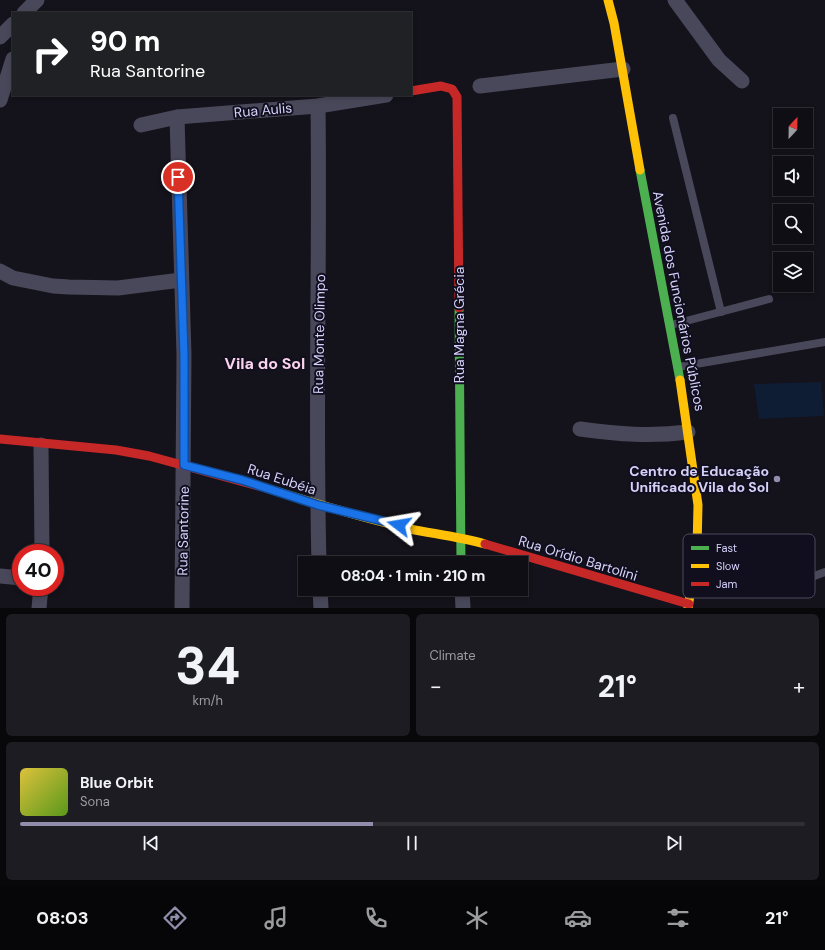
<!DOCTYPE html>
<html lang="en">
<head>
<meta charset="utf-8">
<style>
  body { margin:0; font-family:"DM Sans",sans-serif; background:#1d1c22; color:#f1f3f6; height:100vh; display:flex; flex-direction:column; font-size:15px; white-space:nowrap }
  * { box-sizing:border-box; margin:0 }
  p { font-size:13px; color:#9b9ca0 }
  .icon { flex:none; width:22px; height:22px; fill:none; stroke:currentColor; stroke-width:2; stroke-linecap:round; stroke-linejoin:round }
  .map { position:relative; height:608px; overflow:hidden }
  .side { display:flex; flex-direction:column; gap:6px; padding:6px; background:#08080b; flex:1 }
  .side>* { flex:none }
  .guide { position:absolute; left:12px; top:12px; width:400px; height:84px; border-radius:0px; box-shadow:0 2px 6px #0003,0 0 0 1px #2f2e34; background:#202124; color:#fff; overflow:hidden }
  .needle { width:26px; rotate:22deg }
  .controls { position:absolute; left:773px; top:108px; display:grid; gap:8px }
  .controls a { display:grid; place-items:center; width:40px; height:40px; border-radius:0px; background:#0f0e14; box-shadow:0 2px 6px #0003,0 0 0 1px #2f2e34; font-size:20px }
  .speed { position:absolute; left:12px; top:544px; display:flex; gap:8px; font-size:20px; font-weight:700; text-align:center }
  .speed>* { display:grid; place-content:center; width:52px; height:52px; border-radius:50%; background:#0f0e14; box-shadow:0 2px 6px #0003,0 0 0 1px #2f2e34; line-height:1 }
  .speed .limit { border:6px solid #d22; background:#fff; color:#111 }
  .pin { position:absolute; display:grid; place-items:center; width:34px; height:34px; color:#fff; margin:-17px; border:2px solid #fff; border-radius:50%; box-shadow:0 1px 4px #0007 }
  .me { position:absolute; width:44px; margin:-22px; rotate:284deg; stroke-linejoin:round; filter:drop-shadow(0 0 3px #0008) }
  .turn { display:flex; align-items:center; gap:14px; height:84px; padding:0 12px; font-size:18px }
  .turn .icon { width:52px; height:52px; stroke-width:2.5 }
  .turn b { display:block; font-size:28px; line-height:34px }
  .big { font-size:30px; font-weight:700; line-height:1.1 }
  .side .card { flex:1; display:flex; flex-direction:column; justify-content:center; gap:6px; min-width:0; padding:0 14px; border-radius:6px; background:#1d1c22 }
  .side .dial { align-items:center; gap:0 }
  .dial b { font-size:52px; line-height:1 }
  .song { display:flex; align-items:center; gap:12px }
  .cover { width:48px; height:48px; border-radius:6px; background:linear-gradient(135deg,hsl(50 70% 55%),hsl(90 70% 35%)) }
  .played { height:4px; border-radius:2px; background:linear-gradient(90deg,#918eac 45%,#2f2e34 45%) }
  .keys { display:flex; justify-content:space-around; direction:ltr }
  .heat { display:flex; justify-content:space-between; align-items:center; font-size:22px; direction:ltr }
  .side .tiles { flex:1; display:grid; gap:6px; grid-template-columns:1fr 1fr }
  .card:last-child { grid-column:span 2 }
  .trip { position:absolute; left:298px; top:556px; width:230px; height:40px; border-radius:0px; background:#0f0e14; box-shadow:0 2px 6px #0003,0 0 0 1px #2f2e34; font-weight:700; line-height:40px; text-align:center }
  .tab-bar { display:flex; height:64px; justify-content:space-around; align-items:center; background:#060608; color:#9b9ca0 }
  .tab-bar .icon { width:28px; height:28px }
  .tab-bar .current { color:#918eac }
  .tab-bar b { font-size:18px; color:#f1f3f6 }
  .map>svg:first-child { display:block }
  .water { fill:#0f1d34 }
  .lines { fill:none; stroke-linecap:round; stroke-linejoin:round }
  .lane { stroke:#49485a; stroke-width:8 }
  .street { stroke:#49485a; stroke-width:15 }
  .fast { stroke:#4caf50; stroke-width:9 }
  .slow { stroke:#ffc107; stroke-width:9 }
  .jam { stroke:#c62828; stroke-width:9 }
  .route-casing { stroke:#114b97; stroke-width:10 }
  .route { stroke:#1a73e8; stroke-width:7 }
  .poi-dot { fill:#918eac; stroke:#110f1e; stroke-width:1.5 }
  .labels { text-anchor:middle; stroke-width:4; stroke-linejoin:round; paint-order:stroke }
  .street-label { font-size:14px; fill:#d5d1fa; stroke:#110f1e }
  .poi-label { font-size:14px; font-weight:bold; fill:#d5d1fa; stroke:#110f1e; text-anchor:end }
  .quarter-label { font-size:16px; font-weight:bold; fill:#fad3ec; stroke:#110f1e }
  .key { fill:#110f1e; stroke:#4c4960; stroke-width:1 }
  .key-label { font-size:11px; fill:#d5d1fa }
</style>
</head>
<body>
<div class="map">
<svg width="825" height="608" viewBox="0 0 825 608">
  <rect width="100%" height="100%" fill="#14121a"/>
  <polygon class="water" points="821,382 824,416 759,419 754,384"/>
  <g class="lines">
    <g class="lane">
      <polyline points="673,118 721,312"/>
      <polyline points="671,325 769,299"/>
      <polyline points="678,367 825,342"/>
      <polyline points="694,583 753,587 785,587 825,572"/>
    </g>
    <g class="street">
      <polyline points="675,0 719,60 742,81"/>
      <polyline points="24,13 37,0"/>
      <polyline points="0,37 13,24"/>
      <polyline points="480,86 623,69"/>
      <polyline points="0,100 13,59"/>
      <path d="M318 106C320 258 315 411 319 563"/>
      <polyline points="177,117 184,355 182,608"/>
      <polyline points="141,125 177,117 318,106 386,95"/>
      <polyline points="0,271 13,278 53,286 69,287 118,288 181,280"/>
      <path d="M580 429C618 434 650 437 688 432"/>
      <polyline points="41,445 42,553"/>
      <polyline points="0,576 21,578"/>
      <polyline points="320,589 321,608"/>
      <polyline points="462,589 463,608"/>
      <polyline points="39,608 41,587"/>
    </g>
    <g class="fast">
      <polyline points="640,170 680,380"/>
      <polyline points="459,308 461,563"/>
    </g>
    <g class="slow">
      <polyline points="608,0 614,23 640,170"/>
      <polyline points="680,380 698,505 697,549 688,608"/>
      <path d="M266 488C313 503 361 517 410 529 435 534 460 537 485 544"/>
    </g>
    <g class="jam">
      <polyline points="411,91 441,86 452,89 457,97 459,308"/>
      <polyline points="0,439 116,450 149,456 266,488"/>
      <polyline points="485,544 689,604"/>
    </g>
  </g>
  <g class="lines">
    <g class="route-casing">
      <polyline id="route" points="178,177 184,355 184,465 242,480 318,505 399,525"/>
    </g>
    <use href="#route" class="route"/>
  </g>
  <circle class="poi-dot" cx="777" cy="479" r="4"/>
  <g class="labels">
    <g class="street-label">
      <text transform="translate(263 110) rotate(-5)" y="5">Rua Aulis</text>
      <text transform="translate(679 301) rotate(79)" y="5">Avenida dos Funcionários Públicos</text>
      <text transform="translate(459 325) rotate(-90)" y="5">Rua Magna Grécia</text>
      <text transform="translate(319 334) rotate(-89)" y="5">Rua Monte Olimpo</text>
      <text transform="translate(282 479) rotate(18)" y="5">Rua Eubéia</text>
      <text transform="translate(183 531) rotate(-89)" y="5">Rua Santorine</text>
      <text transform="translate(578 558) rotate(17)" y="5">Rua Orídio Bartolini</text>
    </g>
    <g class="poi-label">
      <text x="769" y="476">Centro de Educação<tspan x="769" dy="16">Unificado Vila do Sol</tspan></text>
    </g>
    <g class="quarter-label">
      <text x="265" y="369">Vila do Sol</text>
    </g>
  </g>
  <rect x="683" y="534" width="132" height="64" rx="6" class="key"/>
  <rect x="691" y="546" width="18" height="4" fill="#4caf50"/>
  <rect x="691" y="564" width="18" height="4" fill="#ffc107"/>
  <rect x="691" y="582" width="18" height="4" fill="#c62828"/>
  <g class="key-label">
    <text x="716" y="552">Fast</text>
    <text x="716" y="570">Slow</text>
    <text x="716" y="588">Jam</text>
  </g>
</svg>
<div class="controls">
<a><svg class="needle" viewBox="-14 -14 28 28"><path d="M0-13l5 13h-10z" fill="#e53935"/><path d="M0 13l5-13h-10z" fill="#9b9ca0"/></svg></a>
<a><svg class="icon" aria-label="sound" viewBox="0 0 24 24"><path d="M4 9h4l5-4v14l-5-4H4zM17 9q2 3 0 6"/></svg></a>
<a><svg class="icon" aria-label="search" viewBox="0 0 24 24"><circle cx="10" cy="10" r="6"/><path d="M15 15l6 6"/></svg></a>
<a><svg class="icon" aria-label="layers" viewBox="0 0 24 24"><path d="M12 4l9 5-9 5-9-5zM3 14l9 5 9-5"/></svg></a>
</div>
<div class="speed"><div class="limit">40</div></div>
<div class="pin" style="left:178px;top:177px;background:#d93025"><svg class="icon" aria-label="arrive" viewBox="0 0 24 24"><path d="M6 21V4h12l-3 4 3 4H6"/></svg></div>
<svg class="me" style="left:399px;top:525px" viewBox="-20 -20 40 40"><path d="M0-17L14 15 0 8-14 15z" fill="#1a73e8" stroke="#fff" stroke-width="4"/></svg>
<div class="trip">08:04 · 1 min · 210 m</div>
<div class="guide">
<div class="turn"><svg class="icon" aria-label="right" viewBox="0 0 24 24"><path d="M7 20v-9h11M14 6l5 5-5 5"/></svg><div><b>90 m</b>Rua Santorine</div></div>
</div>
</div>
<section class="side">
<div class="tiles">
<div class="card dial"><b>34</b><p>km/h</p></div>
<div class="card"><p>Climate</p>
<div class="heat"><a>−</a><b class="big">21°</b><a>+</a></div>
</div>
<div class="card">
<div class="song"><i class="cover"></i><div><b>Blue Orbit</b><p>Sona</p></div></div>
<div class="played"></div>
<div class="keys"><svg class="icon" aria-label="previous" viewBox="0 0 24 24"><path d="M18 5L8 12l10 7zM5 5v14"/></svg><svg class="icon" aria-label="pause" viewBox="0 0 24 24"><path d="M8 5v14M16 5v14"/></svg><svg class="icon" aria-label="next" viewBox="0 0 24 24"><path d="M6 5l10 7-10 7zM19 5v14"/></svg></div>
</div>
</div>
</section>
<nav class="tab-bar">
<b>08:03</b>
<svg class="icon current" aria-label="directions" viewBox="0 0 24 24"><path d="M12 3l9 9-9 9-9-9zM9 14v-3h6M13 9l2 2-2 2"/></svg>
<svg class="icon" aria-label="music" viewBox="0 0 24 24"><path d="M9 18V5l10-2v13"/><circle cx="6" cy="18" r="3"/><circle cx="16" cy="16" r="3"/></svg>
<svg class="icon" aria-label="phone" viewBox="0 0 24 24"><path d="M5 4h4l2 5-3 2q2 4 5 5l2-3 5 2v4C11 20 4 13 5 4z"/></svg>
<svg class="icon" aria-label="climate" viewBox="0 0 24 24"><path d="M12 3v18M4 7l16 10M4 17L20 7"/></svg>
<svg class="icon" aria-label="car" viewBox="0 0 24 24"><path d="M5 17H2v-5l4-1 3-4h7l3 4 3 1v5h-3M9 17h6M6 11h13"/><circle cx="7" cy="17" r="2"/><circle cx="17" cy="17" r="2"/></svg>
<svg class="icon" aria-label="filters" viewBox="0 0 24 24"><path d="M4 7h16M4 17h16"/><circle cx="9" cy="7" r="2"/><circle cx="15" cy="17" r="2"/></svg>
<b>21°</b>
</nav>
</body>
</html>
